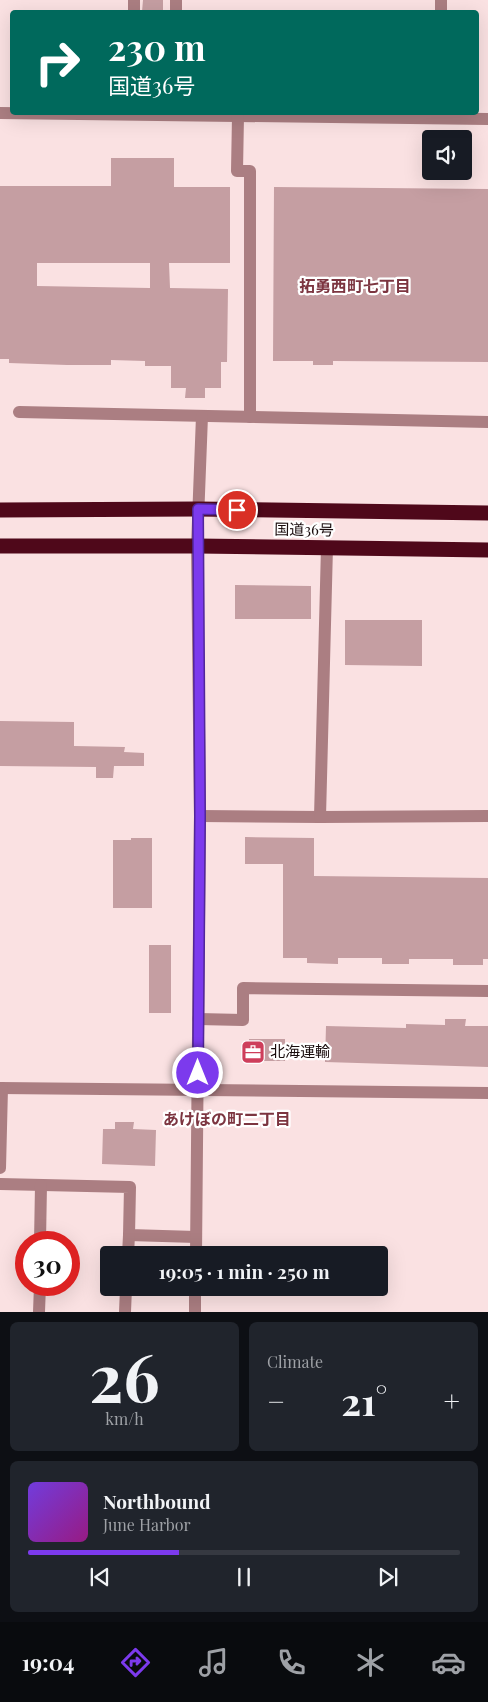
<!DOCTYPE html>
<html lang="en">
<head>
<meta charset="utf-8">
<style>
  body { margin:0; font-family:"Playfair Display","Noto Sans JP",serif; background:#20242c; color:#f1f3f6; height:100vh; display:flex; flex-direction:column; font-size:19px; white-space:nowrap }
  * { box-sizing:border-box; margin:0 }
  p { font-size:16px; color:#9ea1a6 }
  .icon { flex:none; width:28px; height:28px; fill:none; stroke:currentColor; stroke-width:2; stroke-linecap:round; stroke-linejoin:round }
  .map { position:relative; height:1312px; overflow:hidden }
  .details { display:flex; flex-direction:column; gap:10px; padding:10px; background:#0d0f14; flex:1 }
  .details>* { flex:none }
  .guide { position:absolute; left:10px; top:10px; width:469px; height:105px; border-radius:5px; box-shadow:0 5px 20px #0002; background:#00695c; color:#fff; overflow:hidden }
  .fabs { position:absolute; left:422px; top:130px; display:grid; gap:10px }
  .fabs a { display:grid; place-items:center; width:50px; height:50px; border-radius:5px; background:#171b24; box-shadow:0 5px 20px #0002; font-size:25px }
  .speed { position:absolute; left:15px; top:1231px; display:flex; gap:10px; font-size:25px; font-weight:700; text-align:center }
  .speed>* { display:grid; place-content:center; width:65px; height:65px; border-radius:50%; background:#171b24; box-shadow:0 5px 20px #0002; line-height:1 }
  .speed .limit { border:8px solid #d22; background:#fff; color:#111 }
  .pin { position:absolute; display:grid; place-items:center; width:42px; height:42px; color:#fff; margin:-21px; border:2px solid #fff; border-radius:50%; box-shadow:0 1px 5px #0007 }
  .me { position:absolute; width:55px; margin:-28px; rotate:0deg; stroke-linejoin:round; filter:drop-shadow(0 0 4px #0008) }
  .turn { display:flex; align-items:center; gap:18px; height:105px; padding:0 15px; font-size:22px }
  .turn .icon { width:65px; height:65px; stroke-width:2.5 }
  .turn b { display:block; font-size:35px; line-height:42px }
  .big { font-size:38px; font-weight:700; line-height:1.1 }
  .details .tile { flex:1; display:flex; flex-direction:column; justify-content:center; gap:8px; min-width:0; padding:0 18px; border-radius:8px; background:#20242c }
  .details .dial { align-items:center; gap:0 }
  .dial b { font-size:65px; line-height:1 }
  .song { display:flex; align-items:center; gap:15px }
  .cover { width:60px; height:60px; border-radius:8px; background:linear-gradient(135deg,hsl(260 70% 55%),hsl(310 70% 35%)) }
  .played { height:5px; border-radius:2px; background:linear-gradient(90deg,#7c3aed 35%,#363941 35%) }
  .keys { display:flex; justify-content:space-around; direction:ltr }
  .heat { display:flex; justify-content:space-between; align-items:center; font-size:28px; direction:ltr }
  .details .tiles { flex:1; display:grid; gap:10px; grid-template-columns:1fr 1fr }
  .tile:last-child { grid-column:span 2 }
  .trip { position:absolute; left:100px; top:1246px; width:288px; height:50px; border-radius:5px; background:#171b24; box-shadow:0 5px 20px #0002; font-weight:700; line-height:50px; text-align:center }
  .tabs { display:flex; height:80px; justify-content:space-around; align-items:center; background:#090b0e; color:#9ea1a6 }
  .tabs .icon { width:35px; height:35px }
  .tabs .on { color:#7c3aed }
  .tabs b { font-size:22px; color:#f1f3f6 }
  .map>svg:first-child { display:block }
  .building { fill:#c59ea2; fill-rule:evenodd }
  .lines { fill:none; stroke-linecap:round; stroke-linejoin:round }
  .minor { stroke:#ab7e82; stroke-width:12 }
  .highway { stroke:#4f081a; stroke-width:15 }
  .route-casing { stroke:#51269a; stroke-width:12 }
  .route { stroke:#7c3aed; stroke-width:9 }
  .labels { text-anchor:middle; stroke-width:4.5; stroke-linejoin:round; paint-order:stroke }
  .street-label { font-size:15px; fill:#190c0d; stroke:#fff }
  .poi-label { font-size:15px; fill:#190c0d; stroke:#fff; text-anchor:start }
  .neighbourhood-label { font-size:16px; font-weight:bold; fill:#7c3540; stroke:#fff }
</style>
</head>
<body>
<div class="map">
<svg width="488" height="1312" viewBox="0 0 488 1312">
  <rect width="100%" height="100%" fill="#fae1e2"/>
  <g class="building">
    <polygon points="143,0 163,0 163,12 142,12"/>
    <path d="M111 158H174V187H230V263H169L170 288 228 289 227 362H221V388H205V398H185L186 388H171V366H145V361L111 360V365H67L9 363V359H0V186H111ZM37 263H150V288L37 286Z"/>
    <polygon points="274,187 488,189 488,362 333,361 333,365 313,365 313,361 273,361"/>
    <polygon points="235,585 311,586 311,619 235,619"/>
    <polygon points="345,620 422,620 422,666 345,665"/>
    <polygon points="0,721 74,722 74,746 125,747 124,752 144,753 144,766 114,766 113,778 96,778 96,767 0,766"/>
    <polygon points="245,837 314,838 314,876 488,878 488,959 483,959 483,965 453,965 453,959 409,959 409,964 382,964 382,958 338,958 338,964 307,963 307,958 283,958 283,864 245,864"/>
    <polygon points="131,838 152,838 152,908 113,908 113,840 131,840"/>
    <rect x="149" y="945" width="22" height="68"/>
    <polygon points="445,1019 466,1019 465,1026 488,1026 488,1067 325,1062 326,1026 406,1028 406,1024 445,1025"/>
    <rect x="249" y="1039" width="36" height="22"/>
    <polygon points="115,1122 134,1122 133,1129 156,1130 155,1166 102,1164 103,1129 115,1129"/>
  </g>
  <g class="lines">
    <g class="minor">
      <polyline points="134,12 134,0"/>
      <polyline points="176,12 176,0"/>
      <polyline points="441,12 441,0"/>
      <polyline points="0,113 488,119"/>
      <polyline points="238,116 237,171 250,171 250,417"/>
      <polyline points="19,412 488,422"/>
      <polyline points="200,816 320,817 327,547"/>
      <polyline points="320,817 488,816"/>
      <polyline points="198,1019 243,1020 243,988 488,991"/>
      <polyline points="0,1088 488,1093"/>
      <polyline points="0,1168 2,1088"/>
      <polyline points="0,1184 130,1187 129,1235 196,1237"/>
      <polyline points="40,1242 41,1185"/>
      <polyline points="128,1255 129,1235"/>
      <polyline points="196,1255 200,816 197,546 202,416"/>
      <polyline points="39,1312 40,1285"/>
      <polyline points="125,1312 126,1288"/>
      <polyline points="195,1312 195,1288"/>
    </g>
    <g class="highway">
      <polyline points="0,510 198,509 488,513"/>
      <polyline points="0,546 197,546 488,550"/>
    </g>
  </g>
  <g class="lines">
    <g class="route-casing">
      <polyline id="route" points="198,1073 200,816 198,509 237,510"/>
    </g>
    <use href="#route" class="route"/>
  </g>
  <defs>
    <g id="office-square" transform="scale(1.25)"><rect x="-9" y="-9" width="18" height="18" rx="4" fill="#ce3e5b" stroke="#fff"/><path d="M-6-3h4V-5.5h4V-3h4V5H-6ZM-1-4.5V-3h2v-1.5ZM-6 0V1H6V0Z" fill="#fff"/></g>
  </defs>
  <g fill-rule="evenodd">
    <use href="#office-square" x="253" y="1052"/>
  </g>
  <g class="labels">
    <g class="street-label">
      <text transform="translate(304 530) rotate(1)" y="5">国道36号</text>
    </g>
    <g class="poi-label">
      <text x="270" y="1057">北海運輸</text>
    </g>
    <g class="neighbourhood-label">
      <text x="355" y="292">拓勇西町七丁目</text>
      <text x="227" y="1125">あけぼの町二丁目</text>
    </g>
  </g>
</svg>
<div class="fabs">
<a><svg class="icon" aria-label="sound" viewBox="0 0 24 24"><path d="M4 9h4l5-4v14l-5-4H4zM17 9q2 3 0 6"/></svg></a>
</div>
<div class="speed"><div class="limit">30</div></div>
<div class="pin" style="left:237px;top:510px;background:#d93025"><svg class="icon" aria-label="arrive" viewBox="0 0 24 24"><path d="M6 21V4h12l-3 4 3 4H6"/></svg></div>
<svg class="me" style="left:198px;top:1073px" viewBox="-20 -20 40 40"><circle r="17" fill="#7c3aed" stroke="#fff" stroke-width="3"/><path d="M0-11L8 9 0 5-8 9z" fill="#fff"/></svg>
<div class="trip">19:05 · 1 min · 250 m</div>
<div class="guide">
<div class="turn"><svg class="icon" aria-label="right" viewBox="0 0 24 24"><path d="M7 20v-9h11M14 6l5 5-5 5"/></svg><div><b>230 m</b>国道36号</div></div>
</div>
</div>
<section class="details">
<div class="tiles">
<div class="tile dial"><b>26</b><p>km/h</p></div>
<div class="tile"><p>Climate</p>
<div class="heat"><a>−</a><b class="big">21°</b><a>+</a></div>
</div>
<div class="tile">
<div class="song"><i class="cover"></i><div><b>Northbound</b><p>June Harbor</p></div></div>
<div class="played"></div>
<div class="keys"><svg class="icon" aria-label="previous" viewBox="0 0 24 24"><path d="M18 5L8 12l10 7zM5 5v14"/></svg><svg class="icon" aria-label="pause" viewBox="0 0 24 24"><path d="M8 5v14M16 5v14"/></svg><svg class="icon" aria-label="next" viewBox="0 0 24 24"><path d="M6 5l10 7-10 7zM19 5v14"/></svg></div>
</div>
</div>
</section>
<nav class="tabs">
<b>19:04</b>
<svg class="icon on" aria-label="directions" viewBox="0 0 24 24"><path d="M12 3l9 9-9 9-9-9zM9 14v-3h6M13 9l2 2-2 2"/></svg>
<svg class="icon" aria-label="music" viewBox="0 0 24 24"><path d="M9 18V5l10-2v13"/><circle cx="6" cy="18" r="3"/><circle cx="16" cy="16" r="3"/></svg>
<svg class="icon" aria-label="phone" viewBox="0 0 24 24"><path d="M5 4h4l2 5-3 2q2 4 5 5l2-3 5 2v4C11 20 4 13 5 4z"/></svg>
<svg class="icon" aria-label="climate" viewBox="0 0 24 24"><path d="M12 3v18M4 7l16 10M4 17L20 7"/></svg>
<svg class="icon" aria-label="car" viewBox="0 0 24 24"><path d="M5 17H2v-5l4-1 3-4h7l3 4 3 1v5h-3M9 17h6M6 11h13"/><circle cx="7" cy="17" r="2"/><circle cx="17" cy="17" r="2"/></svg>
</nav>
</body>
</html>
